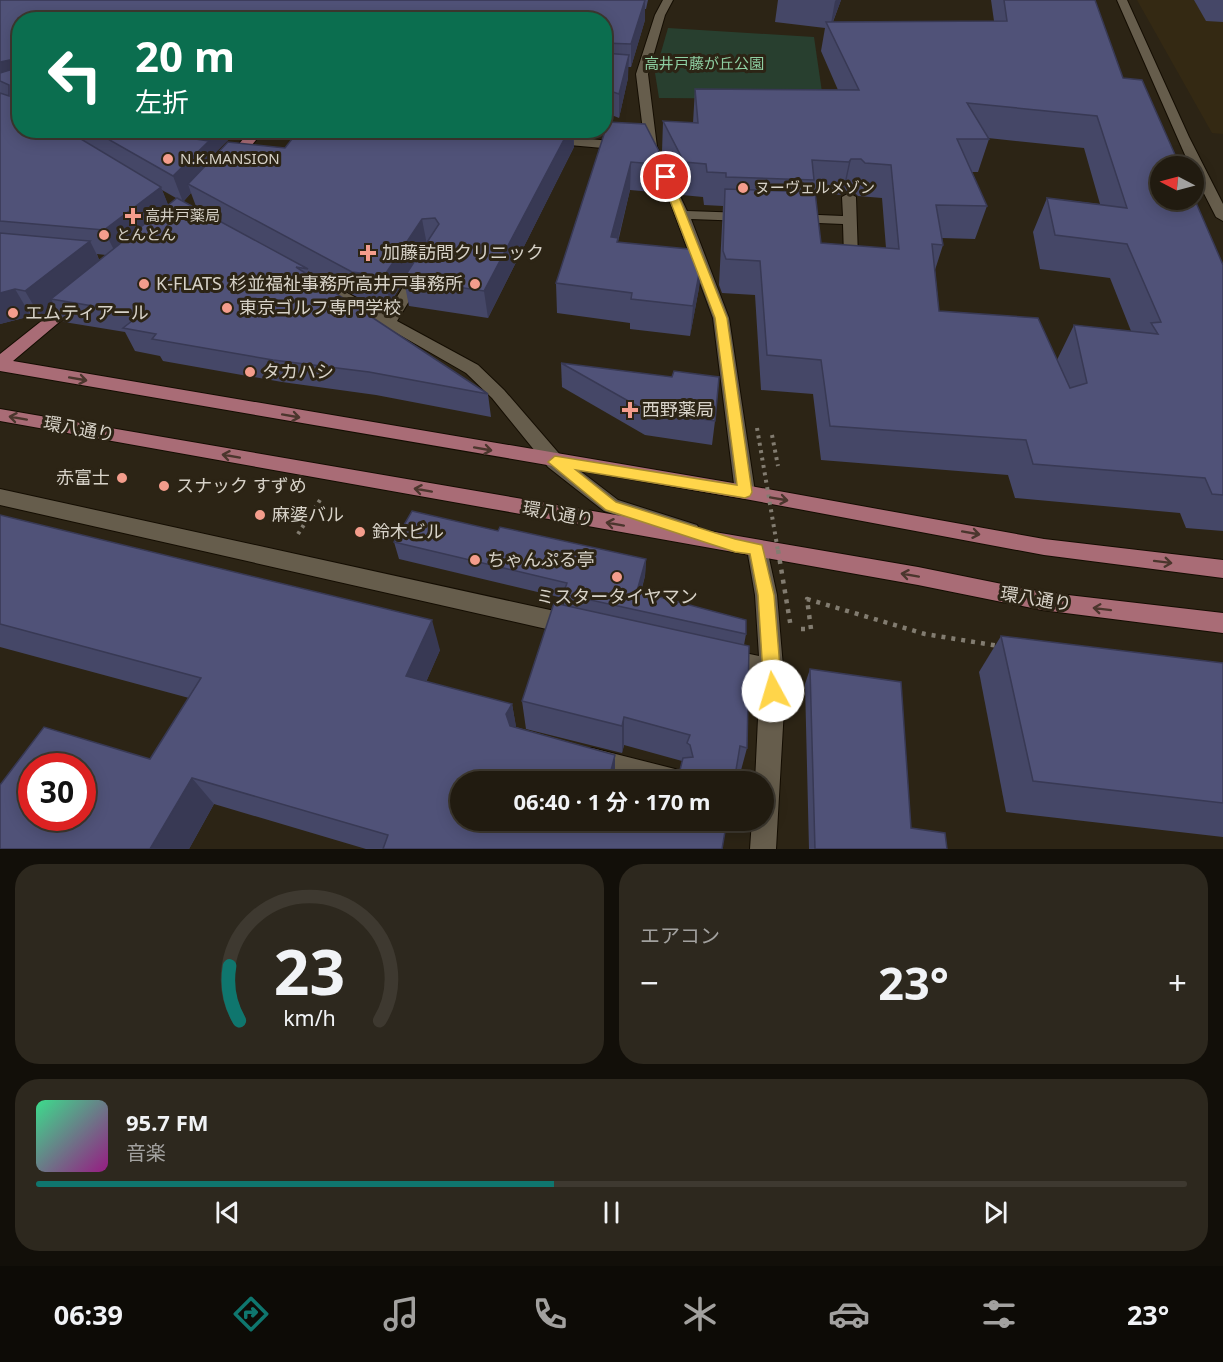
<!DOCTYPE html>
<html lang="ja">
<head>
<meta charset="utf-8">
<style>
  body { margin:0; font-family:"Noto Sans","Noto Sans JP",sans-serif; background:#2d281e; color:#f1f3f6; height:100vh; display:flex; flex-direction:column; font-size:22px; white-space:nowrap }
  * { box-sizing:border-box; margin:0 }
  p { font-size:20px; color:#a2a19f }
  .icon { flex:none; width:33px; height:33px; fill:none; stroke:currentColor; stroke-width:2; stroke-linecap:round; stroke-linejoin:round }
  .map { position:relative; height:849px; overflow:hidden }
  .drawer { display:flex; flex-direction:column; gap:15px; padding:15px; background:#120f09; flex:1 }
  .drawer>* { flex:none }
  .top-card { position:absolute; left:12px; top:12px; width:600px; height:126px; border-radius:24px; box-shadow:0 3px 15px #0003,0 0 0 2px #3e3930; background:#0b6e4f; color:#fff; overflow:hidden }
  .needle { width:39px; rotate:276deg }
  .fabs { position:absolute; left:1150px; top:156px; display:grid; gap:12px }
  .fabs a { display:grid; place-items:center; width:54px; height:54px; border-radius:50%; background:#211b10; box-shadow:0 3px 15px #0003,0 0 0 2px #3e3930; font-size:30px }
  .speed { position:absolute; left:18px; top:753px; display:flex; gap:12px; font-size:30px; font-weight:700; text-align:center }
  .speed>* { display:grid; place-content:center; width:78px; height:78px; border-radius:50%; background:#211b10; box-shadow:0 3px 15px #0003,0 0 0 2px #3e3930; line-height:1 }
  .speed .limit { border:9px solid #d22; background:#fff; color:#111 }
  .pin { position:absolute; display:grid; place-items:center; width:51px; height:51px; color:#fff; margin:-26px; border:3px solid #fff; border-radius:50%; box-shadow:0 2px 6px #0007 }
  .me { position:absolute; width:66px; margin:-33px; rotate:354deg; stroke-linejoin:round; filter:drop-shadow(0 0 4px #0008) }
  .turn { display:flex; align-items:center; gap:21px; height:126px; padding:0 24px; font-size:27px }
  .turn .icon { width:78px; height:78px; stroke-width:2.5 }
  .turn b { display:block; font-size:42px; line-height:51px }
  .big { font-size:45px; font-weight:700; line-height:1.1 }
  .drawer .card { flex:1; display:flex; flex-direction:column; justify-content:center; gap:9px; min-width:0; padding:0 21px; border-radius:24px; background:#2d281e }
  .drawer .dial { align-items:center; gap:0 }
  .dial svg { height:156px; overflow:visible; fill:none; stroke:#3e3930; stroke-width:7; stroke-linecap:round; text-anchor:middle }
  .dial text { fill:#f1f3f6; stroke:none }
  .song { display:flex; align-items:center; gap:18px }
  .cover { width:72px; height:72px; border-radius:9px; background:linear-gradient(135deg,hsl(150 70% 55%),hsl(310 70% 35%)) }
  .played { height:6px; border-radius:3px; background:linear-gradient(90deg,#0f766e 45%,#3e3930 45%) }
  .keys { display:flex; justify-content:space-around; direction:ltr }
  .heat { display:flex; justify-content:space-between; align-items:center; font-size:33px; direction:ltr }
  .drawer .tiles { flex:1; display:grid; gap:15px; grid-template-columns:1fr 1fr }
  .card:last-child { grid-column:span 2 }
  .trip { position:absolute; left:450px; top:771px; width:324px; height:60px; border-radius:30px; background:#211b10; box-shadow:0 3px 15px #0003,0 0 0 2px #3e3930; font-weight:700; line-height:60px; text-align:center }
  .menu { display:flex; height:96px; justify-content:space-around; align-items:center; background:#0d0b06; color:#a2a19f }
  .menu .icon { width:42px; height:42px }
  .menu .on { color:#0f766e }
  .menu b { font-size:27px; color:#f1f3f6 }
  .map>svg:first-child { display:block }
  .built { fill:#342913 }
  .green { fill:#283f2f }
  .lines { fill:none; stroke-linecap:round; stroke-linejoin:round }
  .minor-casing { stroke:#140d02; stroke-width:2 }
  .major-casing { stroke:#140d02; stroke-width:2 }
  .path-far1 { stroke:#827c70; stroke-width:4; stroke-dasharray:3 4.5; stroke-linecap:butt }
  .path { stroke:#827c70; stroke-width:4.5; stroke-dasharray:4 6; stroke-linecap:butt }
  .minor { fill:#665d4c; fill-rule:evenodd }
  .major { fill:#a96c76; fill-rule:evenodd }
  .path-bridge-far1 { stroke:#827c70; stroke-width:4; stroke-dasharray:3 4.5; stroke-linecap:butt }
  .path-bridge { stroke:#827c70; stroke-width:4.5; stroke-dasharray:4 6; stroke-linecap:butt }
  .wall { fill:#454767; fill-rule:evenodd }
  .shaded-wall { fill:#383954 }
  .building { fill:#505278; stroke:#383954; stroke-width:1.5; fill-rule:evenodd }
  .oneway { stroke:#4b362d }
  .route { fill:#ffd54a; stroke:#a68a30; stroke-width:1.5 }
  .poi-dot { fill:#f49d8c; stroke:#2c2415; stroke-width:2 }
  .labels { text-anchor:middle; stroke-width:6; stroke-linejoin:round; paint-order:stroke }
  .far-park-label { font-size:15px; fill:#8fd0a3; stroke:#2c2415 }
  .far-poi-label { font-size:15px; fill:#d7d2c8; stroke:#2c2415; text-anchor:start }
  .poi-label { font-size:18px; fill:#d7d2c8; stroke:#2c2415; text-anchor:start }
  .street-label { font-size:18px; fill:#d7d2c8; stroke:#2c2415 }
</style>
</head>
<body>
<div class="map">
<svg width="1223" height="849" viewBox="0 0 1223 849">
  <rect width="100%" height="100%" fill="#2c2415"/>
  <polygon class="built" points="1137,0 1223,0 1223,134 1212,133"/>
  <polygon class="green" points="668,28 814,37 823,99 659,98 655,73"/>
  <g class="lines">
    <g class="minor-casing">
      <g id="minor">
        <polygon points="663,0 673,0 665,15 648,74 657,147 687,211 745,213 752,217 745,221 691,219 729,318 755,492 752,497 745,499 738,497 735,492 713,318 666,191 645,147 636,74 655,15"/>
        <polygon points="1117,0 1127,0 1189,137 1223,204 1223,221 1216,217 1194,174 1194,166 1189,164"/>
        <polygon points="551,136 625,142 631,146 625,150 547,143 545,140"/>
        <polygon points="849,193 856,197 858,257 851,261 844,257 843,224 794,222 787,218 794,214 843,216 842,197"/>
        <polygon points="419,269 426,273 397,321 478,365 504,390 562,457 618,500 697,525 700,531 697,537 690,539 604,511 548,467 492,398 466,373 299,277 302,274 312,274 386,314 414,270"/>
        <polygon points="0,489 573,615 581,618 584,625 581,632 573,635 0,505"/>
        <polygon points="757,541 764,543 767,549 777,595 785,691 776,849 750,849 752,820 764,820 764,782 755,782 760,677 718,666 715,659 718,652 726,649 759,656 755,595 747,549 750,543"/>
        <path d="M592 748 675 769 684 773 687 782C651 782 618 783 583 769L580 760 583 751Z"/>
      </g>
    </g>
    <g class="major-casing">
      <g id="major">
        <polygon points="251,130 264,130 235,166 225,166 224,163 225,160"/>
        <polygon points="78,294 83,296 86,299 83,302 13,361 745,485 1044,539 1223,560 1223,578 1044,555 745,499 0,371 0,354 73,296"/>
        <polygon points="0,409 918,567 1042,592 1223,613 1223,633 1042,610 918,585 0,421"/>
      </g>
    </g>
    <g class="path-far1">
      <polyline points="772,435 778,466"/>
      <polyline points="298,534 320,500"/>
    </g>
    <polyline class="path" points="801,629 811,629 807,599 925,634 999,646"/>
    <use href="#minor" class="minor"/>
    <use href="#major" class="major"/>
    <polyline class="path-bridge-far1" points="757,428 778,551"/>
    <polyline class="path-bridge" points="778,550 791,628"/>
  </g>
  <g class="wall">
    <path d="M0 0H648L646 9H645V20L631 67H628V78L619 118 604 112V20H20V130H227L230 138 214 154V156L285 148 299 130H582L580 136 574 135V147L488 318 409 306 404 281 390 303 359 298 308 271 310 277 488 394 491 417 376 395 282 382 163 361 160 356 135 351 125 332 64 322 55 306 41 318 31 316 0 324ZM162 190 176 198H177L168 205ZM191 193 197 209 183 202ZM97 254 106 255 99 260Z"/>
    <path d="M778 0H841L833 22 994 21 991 0H1095L1123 78 1223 265V531L1186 528 1180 513 1015 498 1008 475 821 460 813 394 761 390 755 295 722 293 719 285 723 206 704 205 703 197 682 195 662 152 663 121 693 123 695 89 838 90 821 51 825 28 775 22ZM988 138 1084 148 1100 204 1047 198 1033 232 1040 269 1110 278 1131 331 1074 325 1057 360 939 311 935 270 943 245 942 238 975 239 987 206 971 172H978L989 139ZM844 192H854L858 196 882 198 886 248 821 243 815 193 842 195Z"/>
    <polygon points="1194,0 1223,0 1223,22 1206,21"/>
    <polygon points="608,122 666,165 664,193 630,190 618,242 702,258 699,288 690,336 630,329 630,323 557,313 556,283"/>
    <polygon points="561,363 715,421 712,445 645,435 562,387"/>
    <polygon points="0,515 440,650 426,682 512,704 516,727 615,755 615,782 460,782 722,849 366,849 214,804 189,849 0,849 150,759 189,698 0,647"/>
    <polygon points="498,531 646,559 645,576 641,592 746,634 744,645 747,748 740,774 682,761 624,745 622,753 526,729 522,701 564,605 563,598 399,559 394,542"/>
    <polygon points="1001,636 1223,663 1223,837 1006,812 979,672"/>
    <polygon points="810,669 911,828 947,849 809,849 805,684"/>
  </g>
  <g class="shaded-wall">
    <polygon points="645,0 645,20 631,67 631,44"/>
    <polygon points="836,0 841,0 830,29 835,1"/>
    <polygon points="629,55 628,78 619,118 619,94"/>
    <polygon points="10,60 20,79 9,85 0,81 0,62"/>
    <polygon points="204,130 227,130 230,138 214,154 218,166 188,184 191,193 183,202 173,176 195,139"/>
    <polygon points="569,130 573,130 574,147 488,318 484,291"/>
    <polygon points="851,159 844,192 842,195 849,162"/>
    <polygon points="631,162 630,190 618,239 618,267 611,237"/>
    <polygon points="161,187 171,212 117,256 104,230"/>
    <polygon points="422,219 427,245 403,279 404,281 390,303 384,276"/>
    <polygon points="90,241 103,267 51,299 55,306 41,318 25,291"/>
    <polygon points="702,258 699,288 690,336 693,306"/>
    <polygon points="15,289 31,316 0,324 0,293"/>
    <polygon points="646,559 645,576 636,607 637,591"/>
    <polygon points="432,620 440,650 416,705 406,676"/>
    <polygon points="512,704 517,732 511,742 506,714"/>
    <polygon points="624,717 624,745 622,753 622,726"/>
    <polygon points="615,755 615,781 608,782"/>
    <polygon points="192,778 214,804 189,849 150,849"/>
  </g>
  <g class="building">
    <polygon points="0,0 645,0 631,44 604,43 604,20 20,20 20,130 66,130 161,187 104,230 0,221 0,93 9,96 9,85 0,81 0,73 10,70 10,60 0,62"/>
    <path d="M1004 0H1095L1123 78 1142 80 1180 166H1161V200H1194V198L1223 265V495L1212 494 1205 478 1033 464 1026 440 830 426 821 360 767 355 760 261 726 259 723 251 725 189 815 192 821 243 899 249 891 165 865 163 861 159H851L849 162 812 160 814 180 726 177V173L707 172 706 164 684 162 663 121 698 123 695 89 859 90 826 22 1007 21ZM967 103 1097 116 1127 208 1047 198 1055 235 1127 244 1161 322 1151 323 1158 334 1074 325 1087 383 1070 388 1038 318 939 311 932 244 943 245 936 205 987 206 957 139H989Z"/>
    <polygon points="604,53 629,55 619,94 604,89"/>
    <polygon points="608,122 645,124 666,165 631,162 611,237 618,238 617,242 699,250 702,258 693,306 631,299 632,293 556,283"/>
    <polygon points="92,130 204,130 195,139 209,141 173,176"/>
    <polygon points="299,130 569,130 484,291 403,279 439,224 435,218 422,219 384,276 352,272 188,184 228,142 285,148"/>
    <polygon points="177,198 308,269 296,267 488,394 369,372 273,360 152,339 156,334 123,328 141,314 51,299"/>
    <polygon points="0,233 90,241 25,291 15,289 0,293"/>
    <polygon points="561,363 672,377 674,371 719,377 715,421 646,411"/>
    <polygon points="412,511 498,531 500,527 646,559 637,591 746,620 746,634 563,594 567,583 394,542"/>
    <path d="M0 515 432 620 406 676 512 704 506 714 510 726 615 755 608 782H460V820H727L722 849H383L388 835 192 778 150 849H0V785L44 727 150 759 201 678 0 624ZM32 766H82V818H32Z"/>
    <polygon points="554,603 749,646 747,748 740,746 734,782 677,782 683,758 693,757 690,745 687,743 690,735 624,717 622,726 522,701"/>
    <polygon points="1001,636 1223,663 1223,803 1033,781"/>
    <polygon points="810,669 901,682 911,828 945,833 947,849 815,849"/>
  </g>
  <defs><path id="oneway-shaft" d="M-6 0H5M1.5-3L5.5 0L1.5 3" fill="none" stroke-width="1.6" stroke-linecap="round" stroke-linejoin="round" transform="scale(1.5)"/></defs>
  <g class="oneway">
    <use href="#oneway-shaft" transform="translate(78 379) rotate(10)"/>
    <use href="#oneway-shaft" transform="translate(291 416) rotate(10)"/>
    <use href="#oneway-shaft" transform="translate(18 418) rotate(-170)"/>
    <use href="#oneway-shaft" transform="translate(483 449) rotate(10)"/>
    <use href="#oneway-shaft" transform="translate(231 456) rotate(-170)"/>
    <use href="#oneway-shaft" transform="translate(423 490) rotate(-170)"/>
    <use href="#oneway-shaft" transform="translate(779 499) rotate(10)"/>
    <use href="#oneway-shaft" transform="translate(615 524) rotate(-170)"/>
    <use href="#oneway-shaft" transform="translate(971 533) rotate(10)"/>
    <use href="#oneway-shaft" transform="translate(1163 562) rotate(7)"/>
    <use href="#oneway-shaft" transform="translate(910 575) rotate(-170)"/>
    <use href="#oneway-shaft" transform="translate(1102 609) rotate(-173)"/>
  </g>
  <polygon class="route" points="662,175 671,177 727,318 752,492 750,496 745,498 576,470 616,502 735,539 762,545 774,595 782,691 779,697 773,699 767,697 764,691 758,595 750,554 735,552 606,510 548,462 555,456 737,485 715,318 661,177"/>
  <g class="poi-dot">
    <circle cx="168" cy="159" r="6"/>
    <circle cx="743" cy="188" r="6"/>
    <path d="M130 207h6v6h6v6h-6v6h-6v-6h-6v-6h6z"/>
    <circle cx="104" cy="235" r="6"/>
    <path d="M365 244h6v6h6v6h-6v6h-6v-6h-6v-6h6z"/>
    <circle cx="144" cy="284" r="6"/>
    <circle cx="475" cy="284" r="6"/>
    <circle cx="227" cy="308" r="6"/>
    <circle cx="13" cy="313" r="6"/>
    <circle cx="250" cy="372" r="6"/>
    <path d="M627 401h6v6h6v6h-6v6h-6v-6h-6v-6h6z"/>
    <circle cx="122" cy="478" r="6"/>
    <circle cx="164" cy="486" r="6"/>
    <circle cx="260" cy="515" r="6"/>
    <circle cx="360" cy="532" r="6"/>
    <circle cx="475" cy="560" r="6"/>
    <circle cx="617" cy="577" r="6"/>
  </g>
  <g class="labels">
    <g class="far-park-label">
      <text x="704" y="69">高井戸藤が丘公園</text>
    </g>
    <g class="far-poi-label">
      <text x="180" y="164">N.K.MANSION</text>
      <text x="755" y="193">ヌーヴェルメゾン</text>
      <text x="145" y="221">高井戸薬局</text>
      <text x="116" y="240">とんとん</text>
    </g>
    <g class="poi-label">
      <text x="382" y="259">加藤訪問クリニック</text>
      <text x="156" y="290">K-FLATS</text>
      <text x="463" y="290" text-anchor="end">杉並福祉事務所高井戸事務所</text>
      <text x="239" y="314">東京ゴルフ専門学校</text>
      <text x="25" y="319">エムティアール</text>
      <text x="262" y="378">タカハシ</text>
      <text x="642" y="416">西野薬局</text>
      <text x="110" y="484" text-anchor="end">赤富士</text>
      <text x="176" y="492">スナック すずめ</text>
      <text x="272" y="521">麻婆バル</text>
      <text x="372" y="538">鈴木ビル</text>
      <text x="487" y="566">ちゃんぷる亭</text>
      <text x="617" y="603" text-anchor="middle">ミスタータイヤマン</text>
    </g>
    <g class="street-label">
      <text transform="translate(79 429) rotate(10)" y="6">環八通り</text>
      <text transform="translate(558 514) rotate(10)" y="6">環八通り</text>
      <text transform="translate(1036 599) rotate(9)" y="6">環八通り</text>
    </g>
  </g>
</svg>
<div class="fabs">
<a><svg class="needle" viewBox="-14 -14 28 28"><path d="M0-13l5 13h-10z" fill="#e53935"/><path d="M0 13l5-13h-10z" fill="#a2a19f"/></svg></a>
</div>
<div class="speed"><div class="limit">30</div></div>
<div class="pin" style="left:666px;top:177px;background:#d93025"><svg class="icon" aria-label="arrive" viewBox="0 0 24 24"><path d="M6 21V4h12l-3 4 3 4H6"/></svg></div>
<svg class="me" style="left:773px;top:691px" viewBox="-20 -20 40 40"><circle r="19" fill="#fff"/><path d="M0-13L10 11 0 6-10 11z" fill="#ffd54a"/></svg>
<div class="trip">06:40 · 1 分 · 170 m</div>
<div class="top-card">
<div class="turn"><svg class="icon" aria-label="left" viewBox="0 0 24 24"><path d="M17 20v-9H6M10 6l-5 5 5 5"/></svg><div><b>20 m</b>左折</div></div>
</div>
</div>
<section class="drawer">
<div class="tiles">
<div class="card dial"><svg viewBox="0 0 100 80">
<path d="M14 69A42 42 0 1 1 86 69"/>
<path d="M14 69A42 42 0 0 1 9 41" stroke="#0f766e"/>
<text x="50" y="56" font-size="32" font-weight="700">23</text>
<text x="50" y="72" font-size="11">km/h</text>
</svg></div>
<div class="card"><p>エアコン</p>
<div class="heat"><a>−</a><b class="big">23°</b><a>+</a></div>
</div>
<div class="card">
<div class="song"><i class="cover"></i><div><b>95.7 FM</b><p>音楽</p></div></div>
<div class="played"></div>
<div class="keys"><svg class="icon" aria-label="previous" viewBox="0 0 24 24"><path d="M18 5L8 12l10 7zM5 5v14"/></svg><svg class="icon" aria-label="pause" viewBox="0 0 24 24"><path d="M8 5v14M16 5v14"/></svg><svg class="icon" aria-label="next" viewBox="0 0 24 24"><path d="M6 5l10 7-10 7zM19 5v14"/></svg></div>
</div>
</div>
</section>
<nav class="menu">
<b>06:39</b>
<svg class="icon on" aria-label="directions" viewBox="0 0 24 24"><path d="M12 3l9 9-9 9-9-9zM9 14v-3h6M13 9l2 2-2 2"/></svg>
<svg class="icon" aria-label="music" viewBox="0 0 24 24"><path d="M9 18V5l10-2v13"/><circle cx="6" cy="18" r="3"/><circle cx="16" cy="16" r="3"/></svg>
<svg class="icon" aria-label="phone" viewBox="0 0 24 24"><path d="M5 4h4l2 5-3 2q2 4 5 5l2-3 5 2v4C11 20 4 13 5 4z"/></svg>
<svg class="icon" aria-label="climate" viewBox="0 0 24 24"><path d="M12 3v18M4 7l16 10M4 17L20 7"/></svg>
<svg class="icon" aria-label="car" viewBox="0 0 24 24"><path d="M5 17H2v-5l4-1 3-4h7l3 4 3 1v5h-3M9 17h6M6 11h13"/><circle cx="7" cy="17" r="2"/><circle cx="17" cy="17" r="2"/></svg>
<svg class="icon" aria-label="filters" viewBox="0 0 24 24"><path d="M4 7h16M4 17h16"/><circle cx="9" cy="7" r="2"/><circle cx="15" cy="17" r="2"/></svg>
<b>23°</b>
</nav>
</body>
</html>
